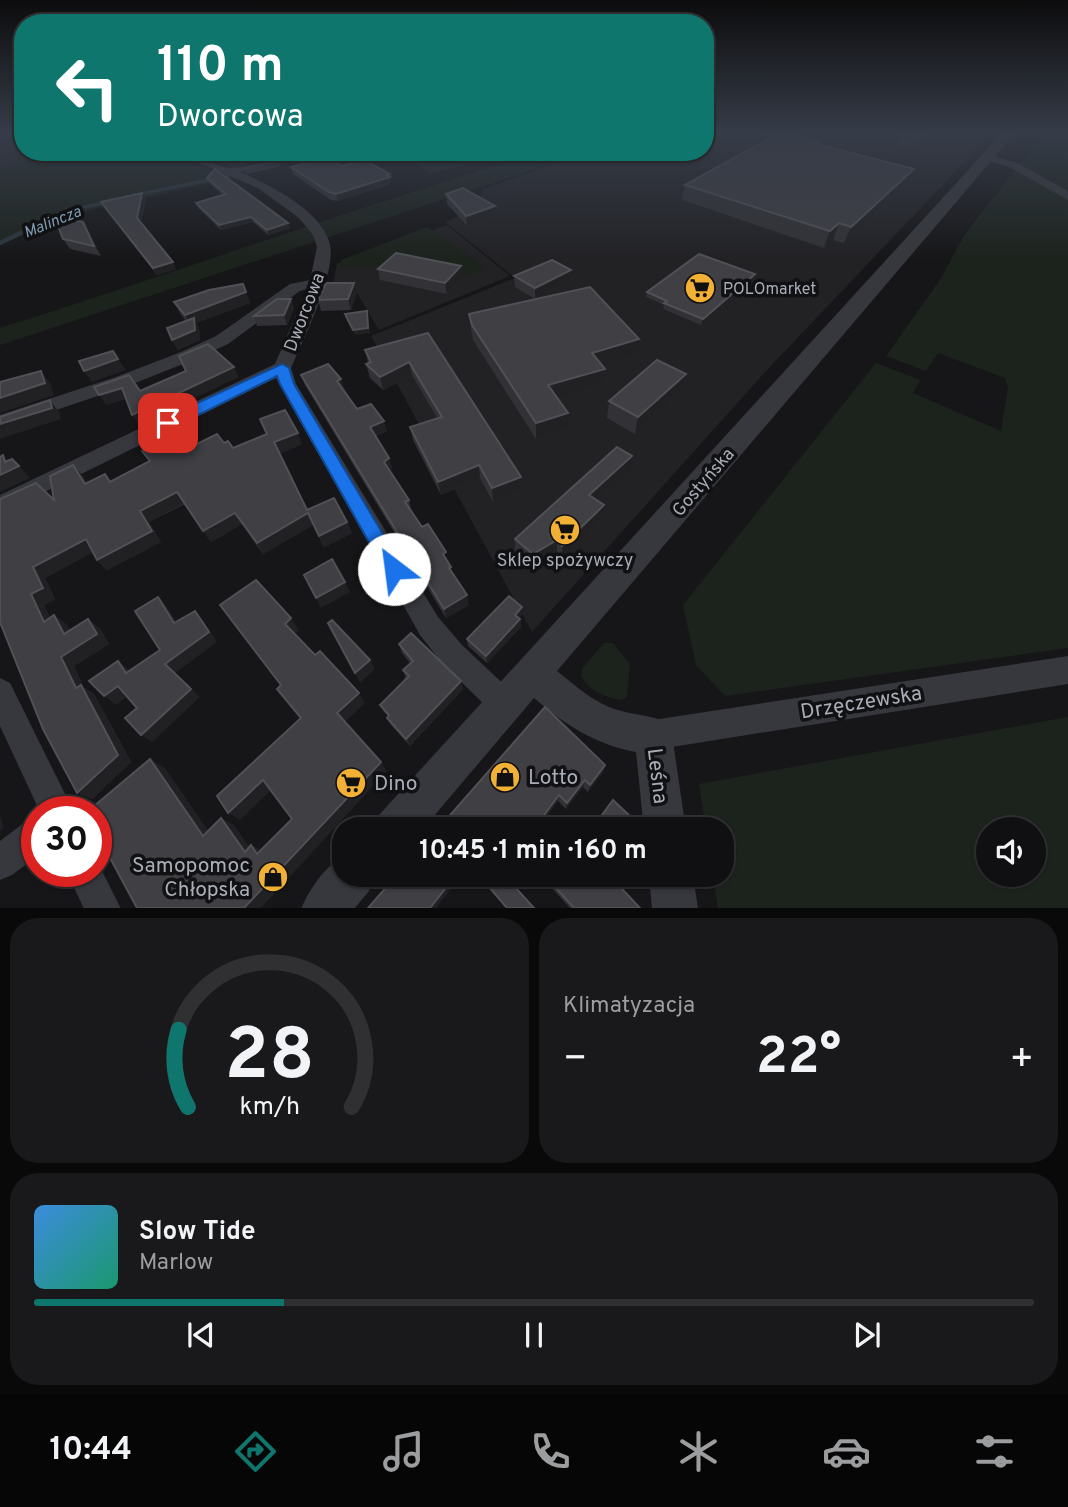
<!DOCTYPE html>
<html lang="pl">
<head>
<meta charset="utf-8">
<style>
  body { margin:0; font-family:Overpass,sans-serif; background:#19191b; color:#f1f3f6; height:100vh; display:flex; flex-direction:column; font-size:26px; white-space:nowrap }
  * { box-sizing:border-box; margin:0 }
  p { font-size:23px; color:#9c9d9f }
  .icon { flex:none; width:38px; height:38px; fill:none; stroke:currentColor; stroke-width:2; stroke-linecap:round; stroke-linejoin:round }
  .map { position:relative; height:908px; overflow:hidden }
  .side { display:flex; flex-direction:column; gap:10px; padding:10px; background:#09090a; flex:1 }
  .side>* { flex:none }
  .banner { position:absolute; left:14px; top:14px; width:700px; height:147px; border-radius:28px; box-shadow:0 2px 5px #0004,0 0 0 2px #303032; background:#0f766e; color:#fff; overflow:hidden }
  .fabs { position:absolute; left:976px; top:817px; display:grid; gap:14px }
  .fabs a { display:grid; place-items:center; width:70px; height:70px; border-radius:50%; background:#101012; box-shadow:0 2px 5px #0004,0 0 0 2px #303032; font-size:35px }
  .speed { position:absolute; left:21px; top:796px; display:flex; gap:14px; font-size:35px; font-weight:700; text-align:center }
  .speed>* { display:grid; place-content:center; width:91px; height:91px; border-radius:50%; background:#101012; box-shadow:0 2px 5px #0004,0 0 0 2px #303032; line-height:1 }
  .speed .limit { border:10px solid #d22; background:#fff; color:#111 }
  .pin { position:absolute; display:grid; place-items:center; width:60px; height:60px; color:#fff; margin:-30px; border-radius:14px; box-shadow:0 4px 10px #0006 }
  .me { position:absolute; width:77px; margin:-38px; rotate:330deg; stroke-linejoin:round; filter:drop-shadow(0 0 5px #0008) }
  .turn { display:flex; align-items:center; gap:24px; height:147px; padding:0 28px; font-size:32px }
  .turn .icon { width:91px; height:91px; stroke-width:2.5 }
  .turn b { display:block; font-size:49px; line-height:60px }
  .big { font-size:52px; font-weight:700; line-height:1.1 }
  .side .widget { flex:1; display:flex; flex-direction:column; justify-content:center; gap:10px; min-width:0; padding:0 24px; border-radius:28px; background:#19191b }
  .side .dial { align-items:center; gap:0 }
  .dial svg { height:182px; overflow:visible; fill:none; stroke:#303032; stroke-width:7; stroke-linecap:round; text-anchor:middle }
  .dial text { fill:#f1f3f6; stroke:none }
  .song { display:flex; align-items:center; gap:21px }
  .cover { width:84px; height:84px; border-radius:10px; background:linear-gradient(135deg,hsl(210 70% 55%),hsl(160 70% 35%)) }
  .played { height:7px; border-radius:4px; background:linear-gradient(90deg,#0f766e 25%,#303032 25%) }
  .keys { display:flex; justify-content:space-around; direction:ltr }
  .heat { display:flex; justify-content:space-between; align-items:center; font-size:38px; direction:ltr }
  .side .tiles { flex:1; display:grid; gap:10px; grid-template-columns:1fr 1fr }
  .widget:last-child { grid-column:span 2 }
  .trip { position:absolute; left:332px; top:817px; width:402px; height:70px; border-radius:28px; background:#101012; box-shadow:0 2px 5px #0004,0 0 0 2px #303032; font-weight:700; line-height:70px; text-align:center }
  .dock { display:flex; height:112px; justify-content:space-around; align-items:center; background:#060607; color:#9c9d9f }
  .dock .icon { width:49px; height:49px }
  .dock .on { color:#0f766e }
  .dock b { font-size:32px; color:#f1f3f6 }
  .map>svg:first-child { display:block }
  .built { fill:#222225 }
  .green { fill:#1c231d; fill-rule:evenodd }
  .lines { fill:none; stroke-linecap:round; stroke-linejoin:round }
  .stream-far1 { stroke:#2c353c; stroke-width:3.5 }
  .stream { stroke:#2c353c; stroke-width:4.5 }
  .minor { fill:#37383d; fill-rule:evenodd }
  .tertiary { fill:#37383d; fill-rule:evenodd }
  .wall { fill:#323236 }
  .shaded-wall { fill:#212124 }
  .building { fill:#3f3f44; stroke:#4f5156; stroke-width:2 }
  .route { fill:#1a73e8; stroke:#114b97; stroke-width:2 }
  .labels { text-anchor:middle; stroke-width:7; stroke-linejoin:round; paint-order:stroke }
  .far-water-label { font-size:16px; font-style:italic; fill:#7f9bb3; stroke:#111113 }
  .far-poi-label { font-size:16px; fill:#a8adb8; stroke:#111113; text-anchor:start }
  .street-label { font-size:18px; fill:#a8adb8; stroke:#111113 }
  .poi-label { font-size:18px; fill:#a8adb8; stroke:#111113 }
  .near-street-label { font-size:21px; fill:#a8adb8; stroke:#111113 }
  .near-poi-label { font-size:21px; fill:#a8adb8; stroke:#111113; text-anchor:start }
</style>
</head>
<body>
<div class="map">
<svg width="1068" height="909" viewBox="0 0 1068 909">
  <rect width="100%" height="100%" fill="#161618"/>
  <g class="built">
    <polygon points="0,133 23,138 23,152 81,152 0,191"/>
    <polygon points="705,133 992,133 767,370 532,632 371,336 515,278 445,222 475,209 483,189 588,152 705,152"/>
    <polygon points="447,225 510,276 379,330 351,283 333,284 337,264"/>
  </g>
  <g class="green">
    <polygon points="1044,133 1068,133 1068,648 725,696 696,665 683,605 876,363 920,380 913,393 1001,431 1008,388 1005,378 938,353 926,371 886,356 940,280 965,234"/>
    <polygon points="49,152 159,152 234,178 70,215 0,242 0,171"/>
    <polygon points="193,152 300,152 234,167"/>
    <polygon points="399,152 515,152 430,174"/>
    <path d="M543 152H588L0 345V328C182 271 360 205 543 152Z"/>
    <polygon points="427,227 485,267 470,276 399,260 377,266 341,268 341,260"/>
    <path d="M604 643H613L630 664 627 697 621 700C604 697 589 691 581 675L582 669Z"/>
    <path d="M1068 717V908H718L713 875H723V830L706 829 699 784ZM989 830H1034V875H989Z"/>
  </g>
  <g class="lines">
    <g class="stream-far1">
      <polyline points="247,172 279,165"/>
      <polyline points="136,195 228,176"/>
      <polyline points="47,221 69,210 109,202"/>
    </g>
    <polyline class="stream" points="0,243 50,219"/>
    <g class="minor">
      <path d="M174 152C196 152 216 168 231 168 262 166 290 152 323 152L240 172C269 184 324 212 330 245 336 274 303 340 291 368L296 384 438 617 462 645 515 695 520 705 515 715 505 720 495 715 442 663 420 635 276 378 0 514V495L275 364 307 289 300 291 228 344 193 360 130 385 0 429V415L116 377 181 352 216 336 290 284 310 280 317 247 313 235 299 218 258 188Z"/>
      <polygon points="988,155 1015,162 1068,191 1068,200 1007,166 984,160 984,156"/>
      <polygon points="1068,656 1068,684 653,750 642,746 638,735 642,724 653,720"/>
      <polygon points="0,678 10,683 74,812 40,812 0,726"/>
      <polygon points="37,817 37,856 12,875 0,880 0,841 25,822"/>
      <polygon points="96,859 121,909 84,909 67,872 96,872"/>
    </g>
    <g class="tertiary">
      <path d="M1002 133H1015L557 671C575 685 595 704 618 710 634 715 651 715 666 722L672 735 686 830H644L636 752C596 745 564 724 534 698L422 830H373L379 815Z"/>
      <path d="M345 856V875H375L369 891 354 909H301C309 890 326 864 345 856Z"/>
      <polygon points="649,875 693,875 698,909 652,909"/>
    </g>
  </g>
  <g class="wall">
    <polygon points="902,133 928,133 916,148 897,144"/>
    <polygon points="821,142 820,145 914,169 907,184 844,243 833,240 824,248 682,200 685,185"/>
    <polygon points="342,166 390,174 391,184 338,201 331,200 293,174 291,167"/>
    <polygon points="207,178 288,223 290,228 268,235 253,222 221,230 198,208 196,203 223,195 209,183"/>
    <polygon points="142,193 146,199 141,222 176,269 157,275 105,209 101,202"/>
    <polygon points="446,194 495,216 467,226 447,204"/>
    <polygon points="89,232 101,256 70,249 63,239"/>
    <polygon points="461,266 462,276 447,294 380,280 378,269"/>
    <polygon points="755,274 753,280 701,325 663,309 664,305 646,297 647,292"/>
    <polygon points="514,276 570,281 535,299 637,354 602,365 605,369 603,384 557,398 567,429 536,439 473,340 471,329 469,314 535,299 515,287"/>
    <polygon points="243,284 250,303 196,323 199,328 200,340 178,350 172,340 186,321 180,313 174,302"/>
    <polygon points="357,293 351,310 321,311 318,300"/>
    <polygon points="294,308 287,325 257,326 254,316"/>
    <polygon points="428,333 521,477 521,490 493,502 480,478 441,495 413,440 410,427 437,418 412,375 383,390 370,378 366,364 368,363 365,350"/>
    <polygon points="686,374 682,391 635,434 607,418 609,401"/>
    <polygon points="301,375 345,389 343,390 357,409 387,431 376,436 389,458 392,468 389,470 409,500 411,510 422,527 451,567 452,573 469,605 446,618 305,385"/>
    <polygon points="224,443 233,448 302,444 280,454 307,510 347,522 352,533 324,547 313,525 263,554 242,524 211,542 185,504 149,522 161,542 107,570 97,560 93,552 45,578 55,599 44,605 50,618 54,615 67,625 70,631 88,619 100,629 109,644 74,666 84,688 94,694 131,762 92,799 77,793 0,622 54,500 83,476 87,483 111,481 149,461 142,451 195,445"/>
    <polygon points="629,471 597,500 601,519 562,560 557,554 533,567 515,553 515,539"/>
    <polygon points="523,614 519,618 520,619 521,627 487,663 468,646 467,639"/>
    <polygon points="399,644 463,689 410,746 391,725 387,718 388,716 384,712 380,705 406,679 403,670 410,663 402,653"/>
    <polygon points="605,765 603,772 588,792 583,787 566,809 558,801 537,830 437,830"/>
    <polygon points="477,875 524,875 515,888 534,908 506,908"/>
    <polygon points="540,875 609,875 640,908 570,908"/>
  </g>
  <g class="shaded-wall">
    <polygon points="922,133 928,133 916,148"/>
    <polygon points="914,169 907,184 844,243 851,227"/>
    <polygon points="390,174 391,184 338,201 336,194"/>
    <polygon points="142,193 146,199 140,224 137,218"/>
    <polygon points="495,206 495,216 467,226 466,216"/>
    <polygon points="251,217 253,222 221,230 219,225"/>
    <polygon points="83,222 89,232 101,256 94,246"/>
    <polygon points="288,223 290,228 268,235 267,230"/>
    <polygon points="839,223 833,240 824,248 830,231"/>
    <polygon points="173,262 176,269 157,275 153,268"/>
    <polygon points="461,266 462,276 447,294 445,283"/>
    <polygon points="571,270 570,281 535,299 535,288"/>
    <polygon points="755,274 753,280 701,325 703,319"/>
    <polygon points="354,283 357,293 351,310 348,299"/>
    <polygon points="243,284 250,303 196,323 199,328 200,340 178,350 172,340 191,326 185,315"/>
    <polygon points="291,299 294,308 287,325 284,315"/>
    <polygon points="367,311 370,333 355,335 353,330"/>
    <polygon points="639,339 637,354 591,369 592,353"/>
    <polygon points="118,359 126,370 92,382 84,371"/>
    <polygon points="409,362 412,375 383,390 380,377"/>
    <polygon points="234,367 239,377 139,425 132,415"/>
    <polygon points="605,369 603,384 548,401 548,385"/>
    <polygon points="41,371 50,383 54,395 0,413 0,398"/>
    <polygon points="686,374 682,391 635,434 638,417"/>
    <polygon points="341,379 345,389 340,391 337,381"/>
    <polygon points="122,388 129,398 106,405 99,395"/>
    <polygon points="50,400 59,412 61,419 0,439 0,424"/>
    <polygon points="568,413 567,429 536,439 536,423"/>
    <polygon points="384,421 387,431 373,437 370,427"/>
    <polygon points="298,433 302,444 280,454 274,442"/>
    <polygon points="3,455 14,467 19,466 30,478 0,492 0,475 5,462"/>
    <polygon points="632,456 629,471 587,509 589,495"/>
    <polygon points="389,458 392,468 386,472 384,462"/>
    <polygon points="73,465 83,476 95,495 85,484"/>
    <polygon points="479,465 480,478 441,495 438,482"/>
    <polygon points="521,477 521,490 493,502 492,488"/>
    <polygon points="177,492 185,503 149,522 161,542 107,570 97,560 140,511"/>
    <polygon points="604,505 601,519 562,560 562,546"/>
    <polygon points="235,513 242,524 211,542 203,531"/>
    <polygon points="308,513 313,525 263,554 257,543"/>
    <polygon points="347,522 352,533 324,547 319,536"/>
    <polygon points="86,539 97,550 45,578 55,599 44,605 57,631 44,622 31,594 33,567"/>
    <polygon points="557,540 557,554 533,567 533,554"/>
    <polygon points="345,582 350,592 321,608 316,598"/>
    <polygon points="467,595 469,605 446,618 444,609"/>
    <polygon points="158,597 167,607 183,632 174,623"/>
    <polygon points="522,607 523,614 515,622 515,615"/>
    <polygon points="195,611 203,620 217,642 175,673 200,697 152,742 141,735 165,664"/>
    <polygon points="54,615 67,625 76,644 64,634"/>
    <polygon points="291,618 299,630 293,636 285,624"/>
    <polygon points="88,619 100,629 109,644 74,666 84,688 94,694 131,762 92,799 77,793 76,688 61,657"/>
    <polygon points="520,619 521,627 487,663 486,656"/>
    <polygon points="370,660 375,669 360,683 355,673"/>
    <polygon points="118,661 129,670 137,682 126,673"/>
    <polygon points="461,681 463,689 410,746 406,739"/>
    <polygon points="118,686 130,695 116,705 104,696"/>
    <polygon points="359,693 365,703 344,723 337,713"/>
    <polygon points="150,759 165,768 216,842 203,836"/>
    <polygon points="381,762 387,771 261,908 244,908"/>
    <polygon points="605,765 603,772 588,792 590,785"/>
    <polygon points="263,780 273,788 240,820 228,813"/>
    <polygon points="585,780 583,787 566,809 567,803"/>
    <polygon points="559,795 558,801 537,830 533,830"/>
    <polygon points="0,816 4,828 0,831"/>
    <polygon points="221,818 234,825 257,858 245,852"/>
    <polygon points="251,845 263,851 257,854"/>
    <polygon points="456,875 462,875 436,908 430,908"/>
    <polygon points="521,875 524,875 514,889 513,885"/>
  </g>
  <g class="building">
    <polygon points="779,133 784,133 821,142 817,144 914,169 851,227 839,223 830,231 685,185"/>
    <polygon points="327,157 342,166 364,160 390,174 387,175 390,177 336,194 329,192 291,167"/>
    <polygon points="215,169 288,223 267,230 251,217 219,225 196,203 226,194 207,178"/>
    <polygon points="463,188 495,206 466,216 446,194"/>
    <polygon points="142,193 137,218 173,262 153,268 101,202"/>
    <polygon points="54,216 83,222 94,246 63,239"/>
    <polygon points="396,253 461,266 445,283 378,269"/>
    <polygon points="699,254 755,274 703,319 664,303 667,301 647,292"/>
    <polygon points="552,260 571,270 535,288 514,276"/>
    <polygon points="326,283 354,283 348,299 318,300"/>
    <polygon points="243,284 246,292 185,315 174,302 209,290"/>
    <polygon points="590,287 639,339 592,353 605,369 548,385 568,413 536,423 472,325 469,314"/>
    <polygon points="277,299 291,299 284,315 254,316"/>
    <polygon points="367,311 368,328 353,330 345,314"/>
    <polygon points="194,318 195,330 172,340 167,328"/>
    <polygon points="428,333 521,477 492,488 479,465 438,482 410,427 442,417 409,362 380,377 366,364 371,362 365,350"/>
    <polygon points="208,344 234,367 132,415 122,388 99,395 94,387 129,375 140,391 186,371 179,356"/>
    <polygon points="113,351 118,359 84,371 79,361"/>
    <polygon points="657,360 686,374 638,417 609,401"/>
    <polygon points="328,364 341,379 337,381 357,409 371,404 384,421 370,427 389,458 384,462 409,500 405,502 422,527 428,524 446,552 443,554 451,567 449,568 467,595 444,609 301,375"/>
    <polygon points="41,371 45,383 0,398 0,382"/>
    <polygon points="50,400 52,408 0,424 0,417"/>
    <polygon points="285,410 298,433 274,442 307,510 334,498 347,522 319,536 308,513 257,543 235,513 203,531 177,492 140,511 152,531 97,560 86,539 33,567 43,588 31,594 44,622 54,615 64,634 88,619 97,634 61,657 76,688 81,685 118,755 77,793 43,729 0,622 0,499 36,483 54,500 50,476 73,465 85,484 105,474 110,482 150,461 142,451 182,430 195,445 217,434 224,443 228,441 233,448 267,434 260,419"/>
    <polygon points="617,447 632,456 589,495 604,505 562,546 557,540 533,554 515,539"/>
    <polygon points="3,455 5,462 12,459 19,466 0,475 0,457"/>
    <polygon points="332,559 345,582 316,598 304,575"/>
    <polygon points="256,580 291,618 285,624 315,655 320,651 359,693 337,713 381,762 244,908 137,908 96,832 96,812 87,812 150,759 203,836 221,818 245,852 251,845 257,854 292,819 263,780 228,813 217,796 301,718 277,689 281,685 220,605"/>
    <polygon points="509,596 522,607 515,615 520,619 486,656 467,639"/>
    <polygon points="158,597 174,623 195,611 209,632 165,664 191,689 141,735 125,718 137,708 118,686 104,696 89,681 118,661 126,673 160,650 135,611"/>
    <polygon points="332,620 370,660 355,673 328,623"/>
    <polygon points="411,633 461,681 406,739 387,718 389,715 380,705 409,676 403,670 413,661 399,644"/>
    <polygon points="545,707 605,765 590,785 585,780 567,803 559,795 533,830 437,830"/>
    <polygon points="613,800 634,820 627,830 591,830"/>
    <polygon points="397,875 456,875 430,908 368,908"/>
    <polygon points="479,875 521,875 513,885 534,908 507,908"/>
    <polygon points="544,875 609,875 640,908 574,908"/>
  </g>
  <linearGradient id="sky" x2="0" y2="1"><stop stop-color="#0c0c0d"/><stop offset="0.51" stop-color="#363c48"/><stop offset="1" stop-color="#363c48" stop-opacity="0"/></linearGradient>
  <rect width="1068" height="260" fill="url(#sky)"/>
  <polygon class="route" points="282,364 289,368 294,384 400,563 403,569 400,574 394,577 387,574 280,384 277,376 174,427 163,427 161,423 163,419"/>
  <defs>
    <g id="supermarket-disc" transform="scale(1.575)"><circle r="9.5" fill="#f2b134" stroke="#111113"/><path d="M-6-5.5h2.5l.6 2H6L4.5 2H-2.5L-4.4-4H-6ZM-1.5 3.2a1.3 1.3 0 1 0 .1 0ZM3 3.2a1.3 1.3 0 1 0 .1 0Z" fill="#111"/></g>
    <g id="shop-disc" transform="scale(1.575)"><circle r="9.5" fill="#f2b134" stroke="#111113"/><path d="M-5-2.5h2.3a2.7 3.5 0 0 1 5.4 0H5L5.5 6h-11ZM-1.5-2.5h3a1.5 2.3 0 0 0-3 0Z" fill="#111"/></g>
  </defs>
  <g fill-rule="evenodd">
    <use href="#supermarket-disc" x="700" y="288"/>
    <use href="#supermarket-disc" x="565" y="530"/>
    <use href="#shop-disc" x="505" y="777"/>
    <use href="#supermarket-disc" x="351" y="783"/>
    <use href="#shop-disc" x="273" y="877"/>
  </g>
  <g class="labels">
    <g class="far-water-label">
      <text transform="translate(52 221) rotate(-22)" y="6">Malincza</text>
    </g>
    <g class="far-poi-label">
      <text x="723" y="294">POLOmarket</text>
    </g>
    <g class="street-label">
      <text transform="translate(304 312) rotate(-69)" y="6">Dworcowa</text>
      <text transform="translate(703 482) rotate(-49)" y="6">Gostyńska</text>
    </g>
    <g class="poi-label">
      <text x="565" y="566">Sklep spożywczy</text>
    </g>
    <g class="near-street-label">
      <text transform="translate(861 702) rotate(-9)" y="7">Drzęczewska</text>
      <text transform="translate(658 776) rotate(83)" y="7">Leśna</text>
    </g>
    <g class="near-poi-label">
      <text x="528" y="784">Lotto</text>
      <text x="374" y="790">Dino</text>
      <text x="250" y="872" text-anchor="end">Samopomoc<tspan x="250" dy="24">Chłopska</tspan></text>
    </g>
  </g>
</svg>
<div class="fabs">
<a><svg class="icon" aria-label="sound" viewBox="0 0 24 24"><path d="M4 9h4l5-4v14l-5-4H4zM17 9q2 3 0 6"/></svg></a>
</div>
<div class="speed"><div class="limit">30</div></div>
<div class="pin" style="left:168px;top:423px;background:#d93025"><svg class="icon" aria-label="arrive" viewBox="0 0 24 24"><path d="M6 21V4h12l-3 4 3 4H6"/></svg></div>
<svg class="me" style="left:394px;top:569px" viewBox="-20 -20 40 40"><circle r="19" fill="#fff"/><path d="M0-13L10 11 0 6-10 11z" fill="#1a73e8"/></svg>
<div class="trip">10:45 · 1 min · 160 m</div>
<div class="banner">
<div class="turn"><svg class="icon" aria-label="left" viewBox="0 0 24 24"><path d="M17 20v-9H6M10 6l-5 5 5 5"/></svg><div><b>110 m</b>Dworcowa</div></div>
</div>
</div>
<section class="side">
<div class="tiles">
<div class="widget dial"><svg viewBox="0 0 100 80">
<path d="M14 69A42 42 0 1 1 86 69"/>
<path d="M14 69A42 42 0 0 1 10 35" stroke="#0f766e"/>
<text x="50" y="56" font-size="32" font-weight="700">28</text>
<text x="50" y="72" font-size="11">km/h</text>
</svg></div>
<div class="widget"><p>Klimatyzacja</p>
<div class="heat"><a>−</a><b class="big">22°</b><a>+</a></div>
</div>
<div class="widget">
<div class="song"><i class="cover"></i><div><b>Slow Tide</b><p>Marlow</p></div></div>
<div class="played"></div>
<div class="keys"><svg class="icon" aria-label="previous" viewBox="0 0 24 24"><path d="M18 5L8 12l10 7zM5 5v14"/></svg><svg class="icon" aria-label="pause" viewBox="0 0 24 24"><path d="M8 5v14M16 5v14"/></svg><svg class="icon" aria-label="next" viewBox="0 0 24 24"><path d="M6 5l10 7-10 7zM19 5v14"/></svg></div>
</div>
</div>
</section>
<nav class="dock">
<b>10:44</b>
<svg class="icon on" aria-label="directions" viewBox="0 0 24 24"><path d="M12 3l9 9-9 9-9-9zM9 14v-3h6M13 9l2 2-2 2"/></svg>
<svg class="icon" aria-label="music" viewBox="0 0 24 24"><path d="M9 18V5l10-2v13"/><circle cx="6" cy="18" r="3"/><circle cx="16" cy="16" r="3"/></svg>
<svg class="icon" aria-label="phone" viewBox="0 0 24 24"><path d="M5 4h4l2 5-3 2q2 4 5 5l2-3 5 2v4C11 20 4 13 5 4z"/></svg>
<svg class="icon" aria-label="climate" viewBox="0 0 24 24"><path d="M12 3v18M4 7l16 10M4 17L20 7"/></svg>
<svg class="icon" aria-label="car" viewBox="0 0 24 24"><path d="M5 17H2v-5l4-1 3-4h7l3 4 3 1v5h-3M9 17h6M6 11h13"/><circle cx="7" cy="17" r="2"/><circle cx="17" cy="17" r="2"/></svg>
<svg class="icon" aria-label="filters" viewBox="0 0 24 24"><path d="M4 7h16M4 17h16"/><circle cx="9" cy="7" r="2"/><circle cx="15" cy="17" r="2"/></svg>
</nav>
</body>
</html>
